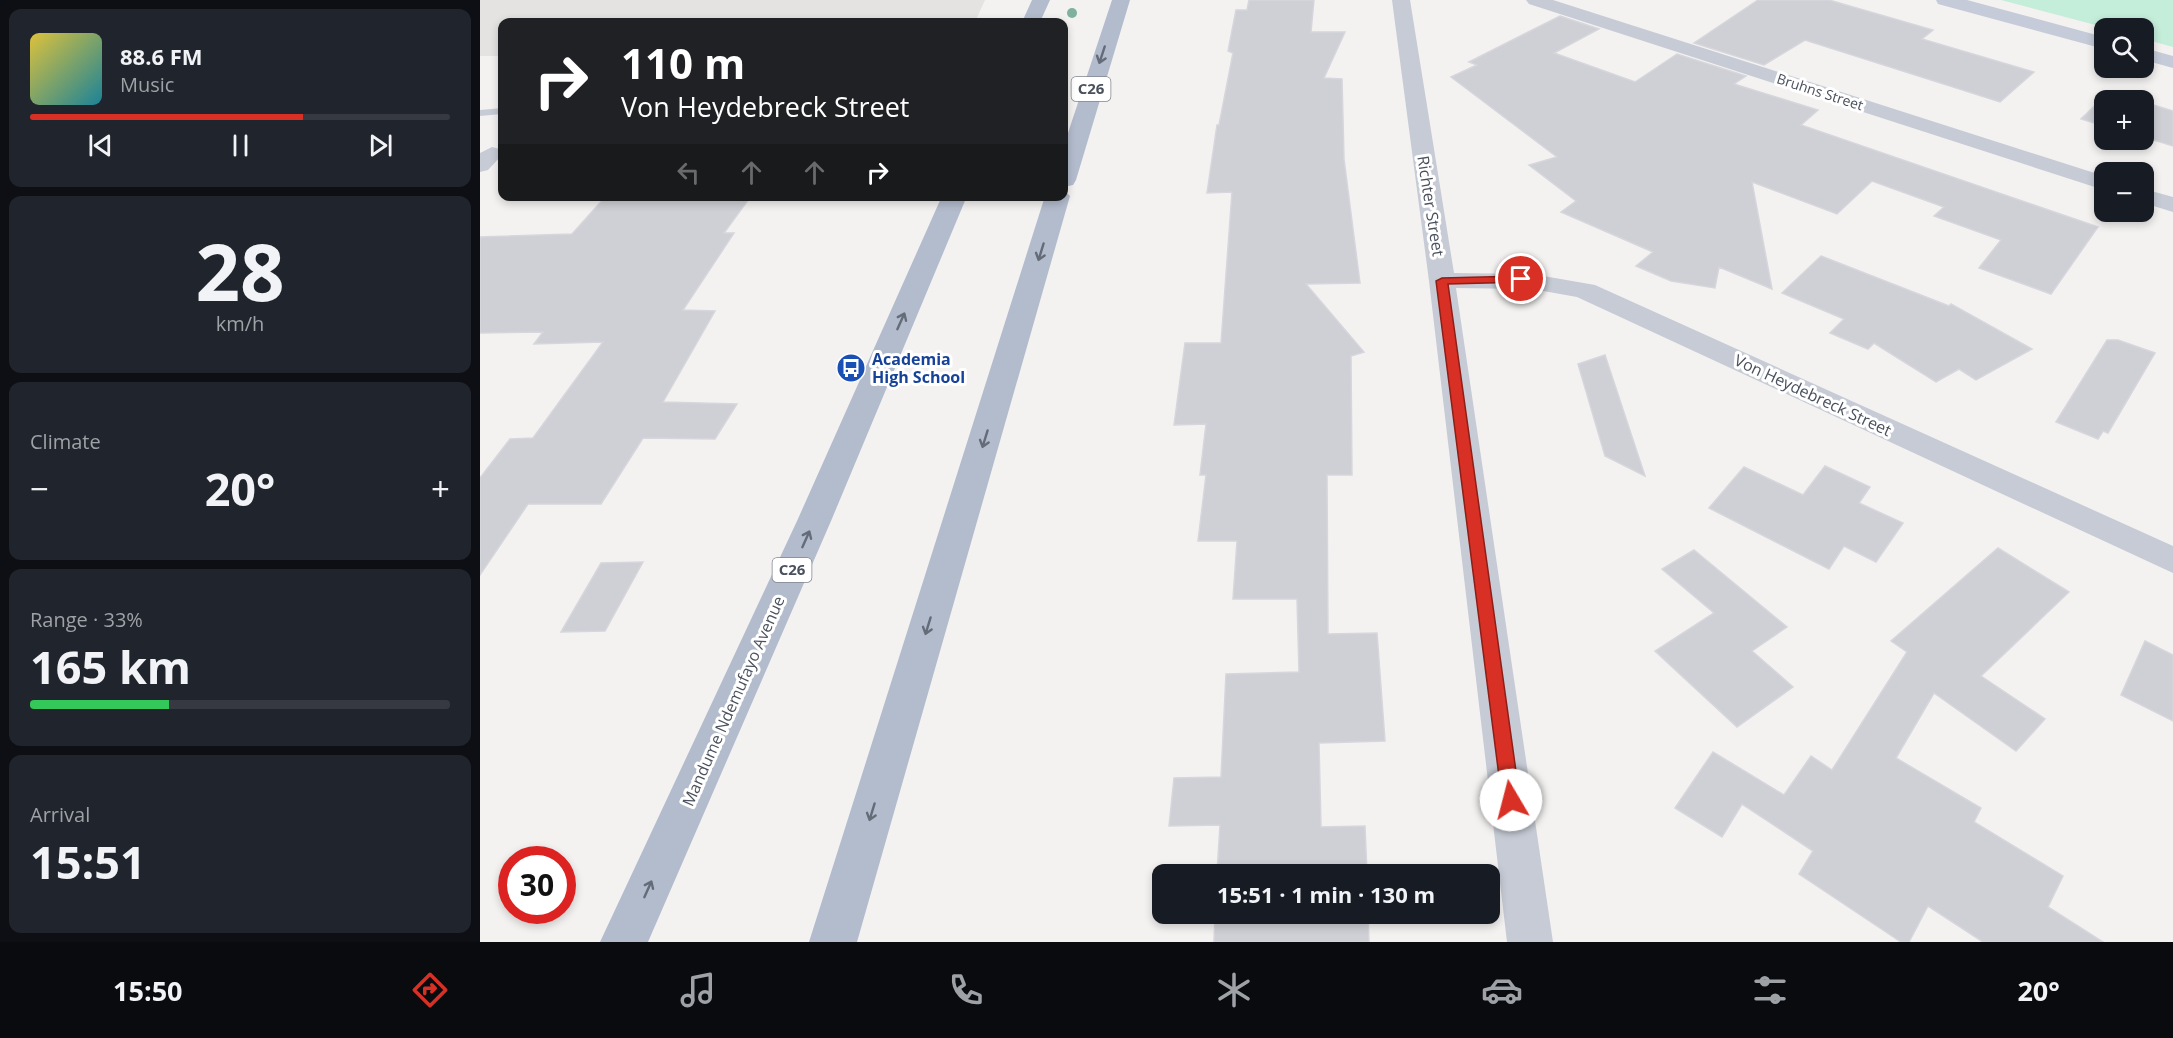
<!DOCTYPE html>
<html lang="en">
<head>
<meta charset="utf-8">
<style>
  body { margin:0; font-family:"Open Sans",sans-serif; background:#20242c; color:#f1f3f6; height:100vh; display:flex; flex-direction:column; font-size:22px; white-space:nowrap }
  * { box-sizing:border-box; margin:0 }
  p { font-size:20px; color:#9ea1a6 }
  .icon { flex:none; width:33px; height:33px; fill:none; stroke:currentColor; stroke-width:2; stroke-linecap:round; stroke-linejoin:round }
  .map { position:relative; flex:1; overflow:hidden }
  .panel { display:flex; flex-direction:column; gap:9px; padding:9px; background:#0d0f14; width:480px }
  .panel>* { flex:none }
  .hud { position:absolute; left:18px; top:18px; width:570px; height:183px; border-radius:12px; box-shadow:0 3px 9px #0003; background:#202124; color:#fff; overflow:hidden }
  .fabs { position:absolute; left:1614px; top:18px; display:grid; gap:12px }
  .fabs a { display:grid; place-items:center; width:60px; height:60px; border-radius:12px; background:#171b24; box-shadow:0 3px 9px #0003; font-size:30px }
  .speed { position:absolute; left:18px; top:846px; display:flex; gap:12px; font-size:30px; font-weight:700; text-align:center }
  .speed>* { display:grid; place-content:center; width:78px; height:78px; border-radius:50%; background:#171b24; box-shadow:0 3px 9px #0003; line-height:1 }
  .speed .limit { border:9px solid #d22; background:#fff; color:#111 }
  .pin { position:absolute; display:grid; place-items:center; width:51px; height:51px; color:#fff; margin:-26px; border:3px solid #fff; border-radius:50%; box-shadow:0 2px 6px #0007 }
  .me { position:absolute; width:66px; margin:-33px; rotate:352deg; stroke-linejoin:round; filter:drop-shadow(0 0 4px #0008) }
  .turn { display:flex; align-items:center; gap:21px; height:126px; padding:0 24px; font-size:27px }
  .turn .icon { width:78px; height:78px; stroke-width:2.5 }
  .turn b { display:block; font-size:42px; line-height:51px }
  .lanes { display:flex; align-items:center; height:57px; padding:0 24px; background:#0003; justify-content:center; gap:30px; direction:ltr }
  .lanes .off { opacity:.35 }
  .big { font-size:45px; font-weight:700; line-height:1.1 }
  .panel .card { flex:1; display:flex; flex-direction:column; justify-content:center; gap:9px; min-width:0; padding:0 21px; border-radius:12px; background:#20242c }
  .panel .dial { align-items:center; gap:0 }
  .dial b { font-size:78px; line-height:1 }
  .song { display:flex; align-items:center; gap:18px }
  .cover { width:72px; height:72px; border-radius:9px; background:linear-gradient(135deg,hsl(50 70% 55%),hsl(190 70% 35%)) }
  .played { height:6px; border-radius:3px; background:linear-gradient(90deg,#d93025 65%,#363941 65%) }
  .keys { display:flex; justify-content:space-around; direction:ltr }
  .heat { display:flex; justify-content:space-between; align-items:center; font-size:33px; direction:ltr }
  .charge { height:9px; border-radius:4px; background:linear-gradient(90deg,#34c759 33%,#363941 0) }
  .trip { position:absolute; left:672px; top:864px; width:348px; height:60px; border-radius:12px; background:#171b24; box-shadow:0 3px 9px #0003; font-weight:700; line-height:60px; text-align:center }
  .tabs { display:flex; height:96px; justify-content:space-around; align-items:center; background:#090b0e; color:#9ea1a6 }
  .tabs .icon { width:42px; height:42px }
  .tabs .current { color:#d93025 }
  .tabs b { font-size:27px; color:#f1f3f6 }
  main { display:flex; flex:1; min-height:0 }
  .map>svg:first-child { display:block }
  .education { fill:#e4e3e2 }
  .green { fill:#c4edda }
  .building { fill:#ced0d5; stroke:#d6d6dc; stroke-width:1.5 }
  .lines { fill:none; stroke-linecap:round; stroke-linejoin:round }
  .service { fill:#c6cbd5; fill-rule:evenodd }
  .minor { fill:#c6cbd5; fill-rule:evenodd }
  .secondary { fill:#c5cbd8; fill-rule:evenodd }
  .primary { fill:#b3bccd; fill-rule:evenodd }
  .tree { fill:#7eb19e }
  .oneway { stroke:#646c79 }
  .route { fill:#d93025; stroke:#8d1f18; stroke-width:1.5 }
  .labels { text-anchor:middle; stroke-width:6; stroke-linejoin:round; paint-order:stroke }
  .far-street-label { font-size:14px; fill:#4a515d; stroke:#fff }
  .shield { fill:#fff; stroke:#80858e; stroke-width:1.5 }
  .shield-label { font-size:15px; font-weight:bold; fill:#4a515d }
  .street-label { font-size:16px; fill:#4a515d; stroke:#fff }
  .transit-label { font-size:16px; font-weight:bold; fill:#164399; stroke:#fff; text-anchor:start }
</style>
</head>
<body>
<main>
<section class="panel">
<div class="card">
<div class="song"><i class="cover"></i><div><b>88.6 FM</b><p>Music</p></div></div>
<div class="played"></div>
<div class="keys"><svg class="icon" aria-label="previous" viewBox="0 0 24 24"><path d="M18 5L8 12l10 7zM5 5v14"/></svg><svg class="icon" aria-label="pause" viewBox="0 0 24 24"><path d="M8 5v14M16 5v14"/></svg><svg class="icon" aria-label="next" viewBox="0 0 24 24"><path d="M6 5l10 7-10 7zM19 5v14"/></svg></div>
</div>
<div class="card dial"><b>28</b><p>km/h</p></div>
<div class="card"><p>Climate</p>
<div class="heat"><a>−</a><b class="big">20°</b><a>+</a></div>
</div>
<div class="card"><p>Range · 33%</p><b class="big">165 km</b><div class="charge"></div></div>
<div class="card"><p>Arrival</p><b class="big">15:51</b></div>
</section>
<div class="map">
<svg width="1693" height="942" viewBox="0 0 1693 942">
  <rect width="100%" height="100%" fill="#f3f2f1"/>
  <polygon class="education" points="0,0 505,0 495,22 22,22 22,56 0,56"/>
  <polygon class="green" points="1521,0 1693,0 1693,47 1664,39 1664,28 1627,28"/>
  <g class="building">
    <polygon points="769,0 834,0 831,32 865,32 844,78 862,79 864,159 880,283 826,284 884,352 871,356 872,475 847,475 848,634 897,633 905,741 839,743 841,827 885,826 887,874 737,874 740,825 689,826 694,778 741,777 746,674 819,672 817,599 753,599 757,541 718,541 726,475 720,475 726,424 694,425 705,343 741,343 752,192 727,193 737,125 739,125 753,53 748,51 756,10 767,10"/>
    <polygon points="1278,0 1349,0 1453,30 1442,39 1554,72 1520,102 1325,40 1284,65 1214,43"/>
    <polygon points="1080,16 1119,29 1074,53 1155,82 1197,54 1266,76 1254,84 1338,110 1321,125 1618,227 1571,294 1499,268 1521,240 1454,216 1464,207 1392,181 1357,214 1272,182 1292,289 1239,267 1235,288 1191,281 1156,266 1173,252 1081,212 1096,201 1049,165 1077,157 971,77 997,65 989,62"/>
    <polygon points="1629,92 1658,100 1624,100 1624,126 1601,119"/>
    <polygon points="1664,102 1693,111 1693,146 1664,137"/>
    <polygon points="126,196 271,196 244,233 254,233 203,310 235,311 183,402 257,404 235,439 163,438 121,504 48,504 0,575 0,478 30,439 53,438 123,342 54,344 63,332 0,333 0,237 92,234"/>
    <polygon points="1341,256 1469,306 1471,304 1552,349 1496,380 1479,369 1456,382 1394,343 1388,349 1350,333 1364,319 1302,293"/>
    <polygon points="1627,340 1638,340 1675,353 1628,433 1623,431 1618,439 1576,422"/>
    <polygon points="1125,355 1165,476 1125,456 1098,364"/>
    <polygon points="1345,466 1390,487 1379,503 1423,523 1396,562 1364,546 1349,569 1229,508 1264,467 1323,495"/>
    <polygon points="1518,548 1589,592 1501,676 1565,719 1536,751 1454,693 1416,758 1501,808 1494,822 1583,876 1568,907 1623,942 1503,942 1448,906 1429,942 1421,942 1319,874 1333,851 1262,804 1242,837 1195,808 1233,752 1304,795 1331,756 1352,770 1427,652 1411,641"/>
    <polygon points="1214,550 1307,627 1272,651 1313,687 1257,727 1175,651 1234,613 1182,569"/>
    <polygon points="163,562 125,631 81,632 121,563"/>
    <polygon points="1665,641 1693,655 1693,721 1641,695"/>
    <polygon points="735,914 888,914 889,942 734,942"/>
  </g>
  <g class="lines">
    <polygon class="service" points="22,108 22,114 0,116 0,110"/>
    <g class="minor">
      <polygon points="912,0 930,0 974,273 1052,274 1115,285 1693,546 1693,573 1097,297 1052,289 976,288 1073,942 1027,942 949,281"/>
      <polygon points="1046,0 1073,0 1624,176 1624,190 1049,4"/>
      <polygon points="12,147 20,149 22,155 8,170 0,172 0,153"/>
      <polygon points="1664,189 1693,197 1693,212 1664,203"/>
    </g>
    <g class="secondary">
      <polygon points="1456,0 1487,0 1624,37 1624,49 1458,4"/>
      <polygon points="1664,48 1693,56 1693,68 1664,60"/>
    </g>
    <g class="primary">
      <polygon points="552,0 570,0 560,22 542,22"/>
      <polygon points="632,0 650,0 596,180 593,185 584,187 584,145"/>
      <polygon points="584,190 590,196 377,942 329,942 565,196 584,196"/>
      <polygon points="462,196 487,196 351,521 168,942 120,942 317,521"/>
    </g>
  </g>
  <circle class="tree" cx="592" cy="13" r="5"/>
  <defs><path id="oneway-shaft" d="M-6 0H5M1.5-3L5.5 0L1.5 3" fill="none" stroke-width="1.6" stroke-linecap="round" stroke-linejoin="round" transform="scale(1.5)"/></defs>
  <g class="oneway">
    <use href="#oneway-shaft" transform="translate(622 55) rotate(108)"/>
    <use href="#oneway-shaft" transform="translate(561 252) rotate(107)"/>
    <use href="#oneway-shaft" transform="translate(421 321) rotate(-66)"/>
    <use href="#oneway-shaft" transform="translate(505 439) rotate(107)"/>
    <use href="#oneway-shaft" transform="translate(326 539) rotate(-66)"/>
    <use href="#oneway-shaft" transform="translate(448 626) rotate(107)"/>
    <use href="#oneway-shaft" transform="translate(392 812) rotate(107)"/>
    <use href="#oneway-shaft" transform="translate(168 889) rotate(-66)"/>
  </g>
  <polygon class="route" points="1041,276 1045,277 1045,282 968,284 1040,800 1037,806 1031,808 1025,806 1022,800 956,281 962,278"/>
  <defs>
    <g id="bus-disc" transform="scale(1.5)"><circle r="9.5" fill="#1a4fb4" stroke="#fff"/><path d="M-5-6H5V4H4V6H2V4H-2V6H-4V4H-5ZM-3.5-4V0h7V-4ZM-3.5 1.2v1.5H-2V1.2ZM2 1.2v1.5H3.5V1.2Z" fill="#fff"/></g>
  </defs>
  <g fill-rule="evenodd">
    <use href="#bus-disc" x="371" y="368"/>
  </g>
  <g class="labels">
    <g class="far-street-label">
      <text transform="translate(1340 92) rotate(18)" y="5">Bruhns Street</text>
    </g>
    <g class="shield">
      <rect x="591.5" y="77" width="39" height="24" rx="4.5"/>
      <rect x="292.5" y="558" width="39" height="24" rx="4.5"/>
    </g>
    <g class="shield-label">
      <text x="611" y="94">C26</text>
      <text x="312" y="575">C26</text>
    </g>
    <g class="street-label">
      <text transform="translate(951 206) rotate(81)" y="6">Richter Street</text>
      <text transform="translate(1333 395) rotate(25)" y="6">Von Heydebreck Street</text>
      <text transform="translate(253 701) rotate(-66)" y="6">Mandume Ndemufayo Avenue</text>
    </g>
    <g class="transit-label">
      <text x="392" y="365">Academia<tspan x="392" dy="18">High School</tspan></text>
    </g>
  </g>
</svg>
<div class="fabs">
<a><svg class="icon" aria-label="search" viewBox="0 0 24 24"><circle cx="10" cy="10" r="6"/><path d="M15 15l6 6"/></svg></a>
<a>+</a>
<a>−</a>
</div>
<div class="speed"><div class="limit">30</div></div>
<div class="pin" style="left:1041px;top:279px;background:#d93025"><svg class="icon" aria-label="arrive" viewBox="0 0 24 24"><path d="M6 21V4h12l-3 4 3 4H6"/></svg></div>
<svg class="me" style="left:1031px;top:800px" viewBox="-20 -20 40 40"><circle r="19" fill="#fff"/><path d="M0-13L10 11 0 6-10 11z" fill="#d93025"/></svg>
<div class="trip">15:51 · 1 min · 130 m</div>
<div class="hud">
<div class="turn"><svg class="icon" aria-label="right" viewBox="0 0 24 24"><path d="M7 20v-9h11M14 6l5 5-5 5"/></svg><div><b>110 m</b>Von Heydebreck Street</div></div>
<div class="lanes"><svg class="icon off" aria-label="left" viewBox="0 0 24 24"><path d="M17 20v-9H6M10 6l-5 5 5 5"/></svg><svg class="icon off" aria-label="ahead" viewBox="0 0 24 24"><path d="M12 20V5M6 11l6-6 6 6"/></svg><svg class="icon off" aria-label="ahead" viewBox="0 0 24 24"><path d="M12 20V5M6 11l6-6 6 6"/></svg><svg class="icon" aria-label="right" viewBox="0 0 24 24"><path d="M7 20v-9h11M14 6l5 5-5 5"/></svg></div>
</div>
</div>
</main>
<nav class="tabs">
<b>15:50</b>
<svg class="icon current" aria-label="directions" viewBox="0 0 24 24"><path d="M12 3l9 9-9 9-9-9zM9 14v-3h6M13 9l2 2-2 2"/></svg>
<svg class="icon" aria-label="music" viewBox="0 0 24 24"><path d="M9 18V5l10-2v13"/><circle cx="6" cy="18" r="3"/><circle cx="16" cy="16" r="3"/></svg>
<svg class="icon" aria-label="phone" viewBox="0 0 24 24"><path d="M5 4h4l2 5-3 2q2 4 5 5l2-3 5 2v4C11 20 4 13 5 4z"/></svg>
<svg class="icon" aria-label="climate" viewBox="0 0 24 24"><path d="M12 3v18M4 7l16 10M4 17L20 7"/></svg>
<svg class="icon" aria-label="car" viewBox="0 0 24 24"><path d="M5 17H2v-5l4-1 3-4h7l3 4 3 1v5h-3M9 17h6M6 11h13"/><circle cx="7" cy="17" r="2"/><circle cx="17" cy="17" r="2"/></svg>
<svg class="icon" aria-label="filters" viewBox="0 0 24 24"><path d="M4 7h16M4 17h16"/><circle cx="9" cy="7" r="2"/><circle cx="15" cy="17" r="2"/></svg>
<b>20°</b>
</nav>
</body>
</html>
